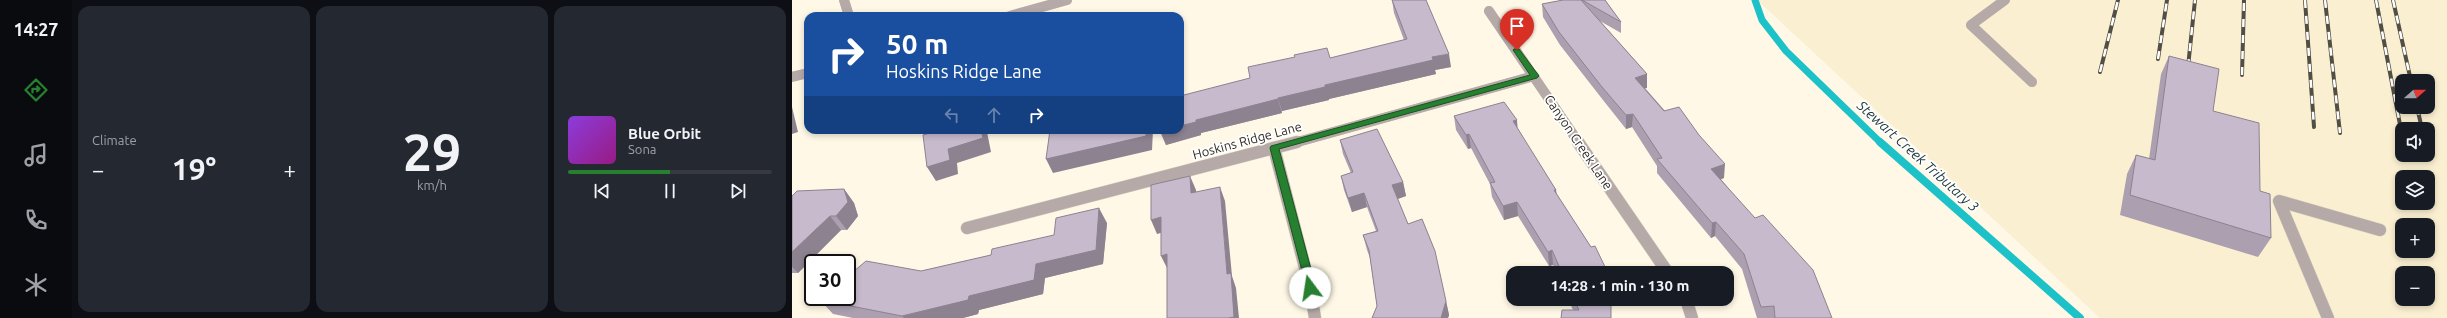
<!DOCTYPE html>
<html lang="en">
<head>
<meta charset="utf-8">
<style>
  body { margin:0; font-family:Ubuntu,sans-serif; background:#242831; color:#f1f3f6; height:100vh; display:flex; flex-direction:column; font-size:15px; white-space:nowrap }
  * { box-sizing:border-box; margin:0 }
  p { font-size:13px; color:#9ea1a6 }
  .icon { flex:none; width:22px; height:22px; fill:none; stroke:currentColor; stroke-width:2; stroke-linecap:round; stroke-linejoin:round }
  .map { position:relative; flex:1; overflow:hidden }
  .panel { display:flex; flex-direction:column; gap:6px; padding:6px; background:#0d0f14; width:720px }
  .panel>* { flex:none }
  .hud { position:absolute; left:12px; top:12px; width:380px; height:122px; border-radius:12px; box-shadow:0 2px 6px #0003; background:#1a4fa0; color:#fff; overflow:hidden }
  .needle { width:26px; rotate:69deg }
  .controls { position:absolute; left:1603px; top:74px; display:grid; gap:8px }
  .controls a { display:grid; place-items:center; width:40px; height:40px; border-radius:8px; background:#171b24; box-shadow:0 2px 6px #0003; font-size:20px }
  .speed { position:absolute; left:12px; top:254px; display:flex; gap:8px; font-size:20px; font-weight:700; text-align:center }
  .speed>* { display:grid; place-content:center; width:52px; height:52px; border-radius:50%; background:#171b24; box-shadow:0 2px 6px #0003; line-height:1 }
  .speed .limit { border:2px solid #111; border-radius:6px; background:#fff; color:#111 }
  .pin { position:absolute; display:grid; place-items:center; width:34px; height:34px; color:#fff; margin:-41px -17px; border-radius:50% 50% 50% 0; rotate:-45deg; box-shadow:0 0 4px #0007 }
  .pin .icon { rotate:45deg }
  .me { position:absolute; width:44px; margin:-22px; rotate:346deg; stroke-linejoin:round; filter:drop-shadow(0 0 3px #0008) }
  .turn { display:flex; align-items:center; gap:14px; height:84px; padding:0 16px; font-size:18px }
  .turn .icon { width:52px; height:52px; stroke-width:2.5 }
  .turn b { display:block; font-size:28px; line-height:34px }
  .lanes { display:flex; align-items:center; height:38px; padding:0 16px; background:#0003; justify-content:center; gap:20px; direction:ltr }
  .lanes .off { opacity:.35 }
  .big { font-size:30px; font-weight:600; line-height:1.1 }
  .panel .widget { flex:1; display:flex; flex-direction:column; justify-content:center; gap:6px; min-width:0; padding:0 14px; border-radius:12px; background:#242831 }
  .panel .dial { align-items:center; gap:0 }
  .dial b { font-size:52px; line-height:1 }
  .song { display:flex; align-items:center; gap:12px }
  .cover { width:48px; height:48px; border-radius:6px; background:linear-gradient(135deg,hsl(270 70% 55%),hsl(310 70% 35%)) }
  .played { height:4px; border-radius:2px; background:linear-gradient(90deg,#26802f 50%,#363941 50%) }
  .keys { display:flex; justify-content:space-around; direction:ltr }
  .heat { display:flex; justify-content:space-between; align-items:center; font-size:22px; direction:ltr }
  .panel .tiles { flex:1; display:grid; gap:6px; grid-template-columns:repeat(3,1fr) }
  .trip { position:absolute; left:714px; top:266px; width:228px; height:40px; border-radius:12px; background:#171b24; box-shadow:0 2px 6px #0003; font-weight:600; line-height:40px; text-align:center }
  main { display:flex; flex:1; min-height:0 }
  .dock { display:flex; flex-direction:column; width:72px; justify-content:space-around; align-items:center; background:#090b0e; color:#9ea1a6 }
  .dock .icon { width:28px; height:28px }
  .dock .current { color:#26802f }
  .dock b { font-size:18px; color:#f1f3f6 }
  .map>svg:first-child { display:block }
  .built { fill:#fbefd1; fill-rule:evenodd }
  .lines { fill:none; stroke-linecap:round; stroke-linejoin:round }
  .stream-far1 { stroke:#1cc2c7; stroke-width:7 }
  .stream { stroke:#1cc2c7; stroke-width:8 }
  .service-far1-casing { stroke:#dad3c3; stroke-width:10 }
  .service-casing { stroke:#dad3c3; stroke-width:13 }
  .minor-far1-casing { stroke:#dad3c3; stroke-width:10 }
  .minor-casing { stroke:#dad3c3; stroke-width:13 }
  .service-far1 { stroke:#b6aaa9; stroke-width:10 }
  .service { stroke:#b6aaa9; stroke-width:12 }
  .minor-far1 { stroke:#b6aaa9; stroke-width:10 }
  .minor { stroke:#b6aaa9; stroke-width:12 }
  .rail-casing { stroke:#524e44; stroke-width:4 }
  .rail { stroke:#fff; stroke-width:2.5; stroke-dasharray:8; stroke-linecap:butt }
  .wall { fill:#aca0b0 }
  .shaded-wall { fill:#8c8290 }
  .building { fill:#c8bacd; stroke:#8c8290 }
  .route { fill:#26802f; stroke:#19531f }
  .labels { text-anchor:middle; stroke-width:3.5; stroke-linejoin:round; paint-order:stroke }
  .street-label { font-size:13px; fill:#312d25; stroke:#fff }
  .water-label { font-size:14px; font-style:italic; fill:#1f3838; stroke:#fff }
</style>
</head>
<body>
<main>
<nav class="dock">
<b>14:27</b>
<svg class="icon current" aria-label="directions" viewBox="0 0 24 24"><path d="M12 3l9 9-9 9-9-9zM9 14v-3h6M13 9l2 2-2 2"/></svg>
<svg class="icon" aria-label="music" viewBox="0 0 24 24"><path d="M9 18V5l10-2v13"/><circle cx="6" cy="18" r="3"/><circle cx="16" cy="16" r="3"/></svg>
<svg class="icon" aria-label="phone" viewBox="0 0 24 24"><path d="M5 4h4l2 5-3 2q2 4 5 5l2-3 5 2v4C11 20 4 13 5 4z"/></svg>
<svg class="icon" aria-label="climate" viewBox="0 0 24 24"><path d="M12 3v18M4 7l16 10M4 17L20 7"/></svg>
</nav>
<section class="panel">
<div class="tiles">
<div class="widget"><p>Climate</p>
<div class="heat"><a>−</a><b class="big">19°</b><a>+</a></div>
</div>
<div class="widget dial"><b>29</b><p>km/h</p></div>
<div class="widget">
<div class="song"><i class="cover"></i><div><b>Blue Orbit</b><p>Sona</p></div></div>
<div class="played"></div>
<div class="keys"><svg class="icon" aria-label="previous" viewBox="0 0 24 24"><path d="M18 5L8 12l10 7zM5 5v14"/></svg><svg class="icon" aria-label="pause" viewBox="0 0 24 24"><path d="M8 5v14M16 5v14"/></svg><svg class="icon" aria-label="next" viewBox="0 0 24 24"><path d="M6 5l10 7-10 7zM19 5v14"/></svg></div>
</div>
</div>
</section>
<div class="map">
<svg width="1655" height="318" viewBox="0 0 1655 318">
  <rect width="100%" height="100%" fill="#fff8e6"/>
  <path class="built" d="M965 0H1655V318H1308ZM1610 81H1636V107H1610ZM1610 129H1636V155H1610ZM1610 177H1636V203H1610ZM1610 225H1636V251H1610ZM1610 273H1636V299H1610Z"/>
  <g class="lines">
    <polyline class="stream-far1" points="963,0 970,20 994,51 1089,143"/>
    <polyline class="stream" points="1088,142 1288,318"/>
    <g class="service-far1-casing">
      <polyline id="service-far1" points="1213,0 1179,25 1240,82"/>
    </g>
    <g class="service-casing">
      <polyline id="service" points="1536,318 1487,201 1588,230"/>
    </g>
    <g class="minor-far1-casing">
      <g id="minor-far1">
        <polyline points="52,0 57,16"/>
        <polyline points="697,11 787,143"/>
        <polyline points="218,16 275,0"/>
        <polyline points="0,77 16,73"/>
        <polyline points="502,143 742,76"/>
      </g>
    </g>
    <g class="minor-casing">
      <g id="minor">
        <polyline points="786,142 876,273"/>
        <polyline points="482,148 518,287 523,318"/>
        <polyline points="175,228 505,142"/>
        <polyline points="894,299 900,318"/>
      </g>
    </g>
    <use href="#service-far1" class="service-far1"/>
    <use href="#service" class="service"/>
    <use href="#minor-far1" class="minor-far1"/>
    <use href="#minor" class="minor"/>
    <g class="rail-casing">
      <g id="rail">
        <polyline points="1513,0 1522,127"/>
        <polyline points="1533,0 1548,133"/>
        <polyline points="1584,0 1610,135"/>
        <polyline points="1601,0 1619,81"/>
        <polyline points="1366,59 1375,0"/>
        <polyline points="1396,67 1403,0"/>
        <polyline points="1308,72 1326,0"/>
        <polyline points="1450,75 1452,0"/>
        <polyline points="1625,107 1630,129"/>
      </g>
    </g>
    <use href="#rail" class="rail"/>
  </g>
  <g class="wall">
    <polygon points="600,0 659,67 643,70 644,74 537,99 537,100 490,111 490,113 409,133 409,135 374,145 368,131 612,40 602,13"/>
    <polygon points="771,0 813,0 829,22 829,33 808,21 855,74 855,88 853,88 932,178 929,179 1040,318 965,318 950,269 923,236 919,238 865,173 865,166 840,127 834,129 811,100 768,45 751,17 750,4"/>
    <polygon points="1377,56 1421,111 1468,191 1479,238 1466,257 1328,215 1335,174 1344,155 1357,159 1369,74"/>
    <polygon points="662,116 725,120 725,129 764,190 765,195 816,273 765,273 761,265 757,266 726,216 712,220 700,197 698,184 679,148 676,149 664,130"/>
    <polygon points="548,140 611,182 614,196 605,199 616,224 654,301 657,315 656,318 580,318 585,306 578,258 575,250 571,235 584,231 575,207 560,212 552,190 549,176 559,173 551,154"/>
    <polygon points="52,189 62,203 66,216 55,230 49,230 6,273 0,273 0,196"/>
    <polygon points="315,223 311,264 253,278 251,294 187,310 186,314 171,318 61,318 41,314 28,300 129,271 199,255"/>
    <polygon points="776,299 819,299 819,318 781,310"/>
  </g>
  <g class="shaded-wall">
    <polygon points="657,54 659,67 643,70 644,74 537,99 537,100 490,111 486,98 640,57"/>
    <polygon points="855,74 855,88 843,91 843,78"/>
    <polygon points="486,99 490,113 409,133 409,135 374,145 368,131 372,130 388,130 388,126 404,120"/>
    <polygon points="0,107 6,132 0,134"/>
    <polygon points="841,114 840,127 834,129 834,115"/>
    <polygon points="725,120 726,134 721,121"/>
    <polygon points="189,130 194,130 195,132 199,152 165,163 166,174 144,181 135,167 156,149"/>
    <polygon points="354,130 361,130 360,150 261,173 254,159"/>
    <polygon points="677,134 679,148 676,149 674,135"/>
    <polygon points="933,164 932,178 918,183 919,169"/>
    <polygon points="398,176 404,190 405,207 399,193"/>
    <polygon points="611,182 614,196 603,200 600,185"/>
    <polygon points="428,187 433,201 440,276 444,288 447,318 436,318 435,274"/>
    <polygon points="52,189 62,203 66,216 55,230 44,216"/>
    <polygon points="762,190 764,190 765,204"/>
    <polygon points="572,193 575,207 560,212 556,198"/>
    <polygon points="725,202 726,216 712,220 711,206"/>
    <polygon points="307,208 315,223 311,264 253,278 251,294 187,310 186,314 171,318 112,318 110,316 177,296 244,264"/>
    <polygon points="38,216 49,230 6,273 0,267 0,252"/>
    <polygon points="369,217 376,231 365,234 359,220"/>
    <polygon points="924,222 923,236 919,238 920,223"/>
    <polygon points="760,250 761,265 757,266 756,252"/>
    <polygon points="375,254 376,270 369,256"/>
    <polygon points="654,301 657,315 656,318 649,318"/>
  </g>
  <g class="building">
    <polygon points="600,0 634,0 657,54 640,57 641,60 533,85 533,87 486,98 486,99 404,120 404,122 388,126 388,96 458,78 456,67 503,57 502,55 535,48 538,58 615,39"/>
    <polygon points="771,0 789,0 855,74 843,78 872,111 887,107 907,135 933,164 919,169 963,218 971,215 1021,270 1040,318 983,318 982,306 969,307 952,254 924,222 920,223 865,159 870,158 841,114 834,115 810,87 767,32 750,4"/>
    <polygon points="790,0 813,0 829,22"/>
    <polygon points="1377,56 1427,69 1421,111 1467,123 1468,191 1478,194 1479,238 1338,195 1344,155 1363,160"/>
    <polygon points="712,102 725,120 721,121 764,190 762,190 799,247 803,246 816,273 770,273 760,250 756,252 725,202 711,206 698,183 703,182 677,134 674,135 662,116"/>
    <polygon points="585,129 611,182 600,185 616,224 630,219 643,251 654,301 649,318 580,318 585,306 577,250 571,235 586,231 572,193 556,198 549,176 561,172 548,140"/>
    <polygon points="147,130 189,130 191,138 156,149 158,160 135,167 131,135"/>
    <polygon points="258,130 354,130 354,136 254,159"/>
    <polygon points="398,176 399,193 428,187 435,274 439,273 442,317 436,318 375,318 375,254 369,256 369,217 359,220 359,185"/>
    <polygon points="52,189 56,202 44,216 38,216 0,252 0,196 5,191"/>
    <polygon points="307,208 304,250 244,264 242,280 177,296 176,300 110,316 28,300 31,297 55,297 55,277 74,261 129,271 199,255 200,249 262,235 264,218"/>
    <polygon points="782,299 819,299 819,318 769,318 770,310 787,310"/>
  </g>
  <polygon class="route" points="722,49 727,49 747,76 745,78 487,149 524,288 522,290 515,290 478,148 479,146 738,75 721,50"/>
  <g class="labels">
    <g class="street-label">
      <text transform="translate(455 140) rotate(-15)" y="5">Hoskins Ridge Lane</text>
      <text transform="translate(787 142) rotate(56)" y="5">Canyon Creek Lane</text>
    </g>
    <g class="water-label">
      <text transform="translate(1126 156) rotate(42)" y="5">Stewart Creek Tributary 3</text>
    </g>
  </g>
</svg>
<div class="controls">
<a><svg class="needle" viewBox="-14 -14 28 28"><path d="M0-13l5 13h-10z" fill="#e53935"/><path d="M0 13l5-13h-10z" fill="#9ea1a6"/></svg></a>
<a><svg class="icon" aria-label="sound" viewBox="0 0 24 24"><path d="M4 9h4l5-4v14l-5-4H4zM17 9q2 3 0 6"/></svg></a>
<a><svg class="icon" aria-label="layers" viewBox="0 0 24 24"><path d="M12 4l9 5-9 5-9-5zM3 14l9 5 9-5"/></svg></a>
<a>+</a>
<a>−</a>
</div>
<div class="speed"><div class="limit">30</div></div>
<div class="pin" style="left:725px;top:50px;background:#d93025"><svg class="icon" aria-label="arrive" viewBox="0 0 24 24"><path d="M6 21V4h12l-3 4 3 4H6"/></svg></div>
<svg class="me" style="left:518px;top:288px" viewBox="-20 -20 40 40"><circle r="19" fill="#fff"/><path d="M0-13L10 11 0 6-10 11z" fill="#26802f"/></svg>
<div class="trip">14:28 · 1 min · 130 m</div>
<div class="hud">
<div class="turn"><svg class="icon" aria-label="right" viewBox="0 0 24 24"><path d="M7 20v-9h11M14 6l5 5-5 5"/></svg><div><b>50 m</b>Hoskins Ridge Lane</div></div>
<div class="lanes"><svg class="icon off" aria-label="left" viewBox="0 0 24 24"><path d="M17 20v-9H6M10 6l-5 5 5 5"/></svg><svg class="icon off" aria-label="ahead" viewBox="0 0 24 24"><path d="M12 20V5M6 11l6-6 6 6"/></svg><svg class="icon" aria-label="right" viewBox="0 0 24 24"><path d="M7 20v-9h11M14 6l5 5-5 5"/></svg></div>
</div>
</div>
</main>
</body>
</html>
